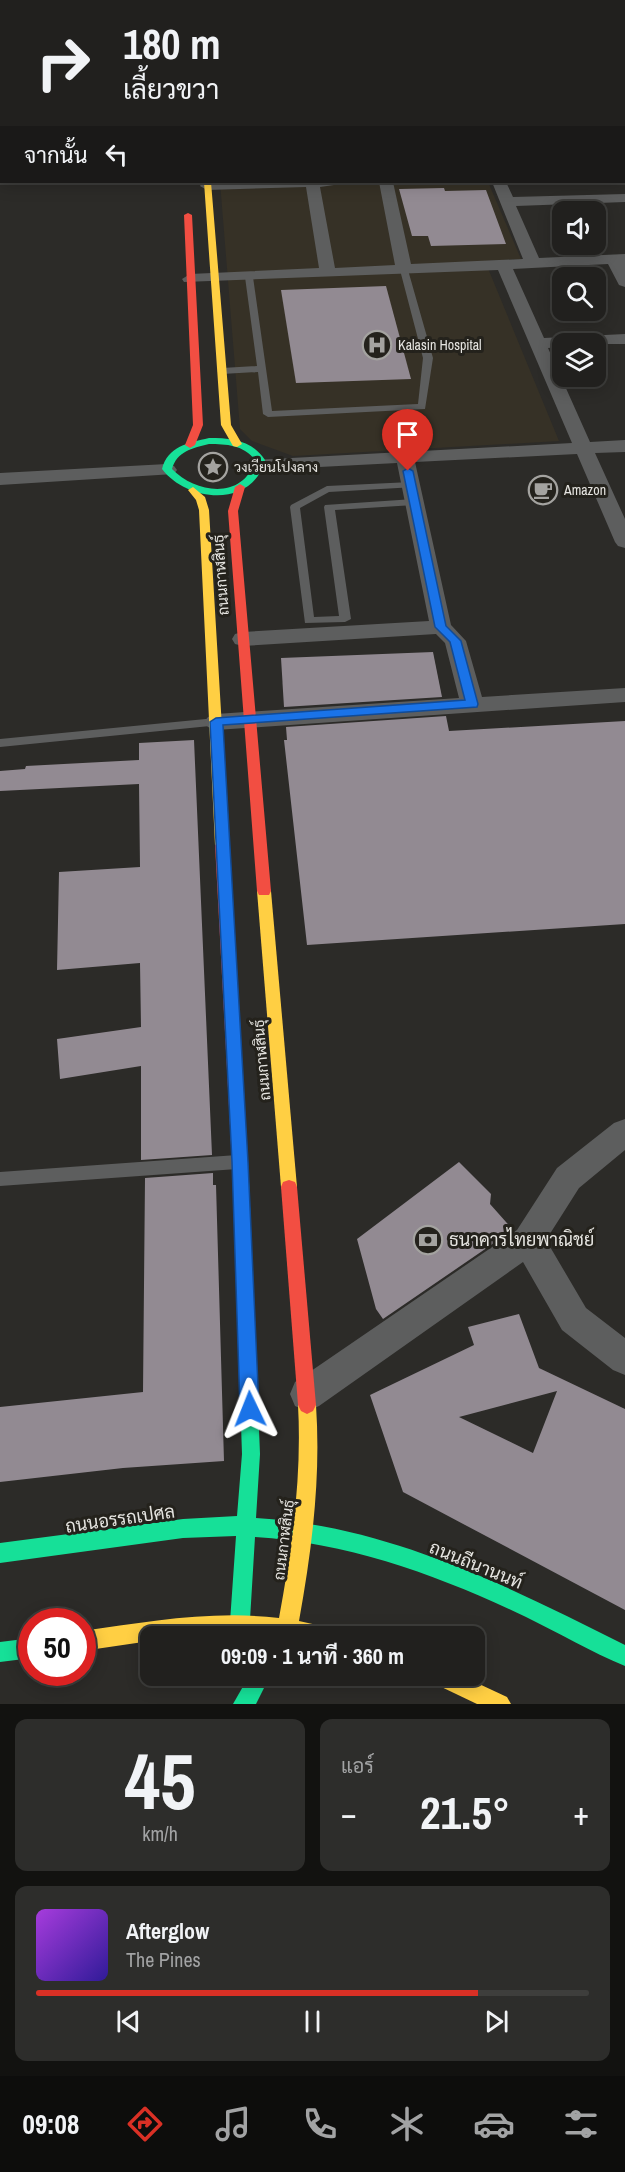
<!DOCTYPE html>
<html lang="th">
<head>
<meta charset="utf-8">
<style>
  body { margin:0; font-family:"Archivo Narrow",Sarabun,sans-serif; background:#2d2d2b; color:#f1f3f6; height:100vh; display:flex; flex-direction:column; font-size:22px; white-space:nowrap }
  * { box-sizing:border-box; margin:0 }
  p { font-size:20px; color:#a2a3a4 }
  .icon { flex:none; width:33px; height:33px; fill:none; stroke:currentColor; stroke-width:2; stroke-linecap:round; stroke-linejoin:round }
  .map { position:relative; height:1704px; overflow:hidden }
  .drawer { display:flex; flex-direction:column; gap:15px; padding:15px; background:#121210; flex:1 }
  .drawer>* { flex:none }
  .hud { position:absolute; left:0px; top:0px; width:626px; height:183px; box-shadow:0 3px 15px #0003,0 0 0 2px #3e3e3c; background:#21201e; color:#f1f3f6; overflow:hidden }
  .tools { position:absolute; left:552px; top:201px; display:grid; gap:12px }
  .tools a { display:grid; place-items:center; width:54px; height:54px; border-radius:12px; background:#21201e; box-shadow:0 3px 15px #0003,0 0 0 2px #3e3e3c; font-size:30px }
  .speed { position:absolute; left:18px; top:1608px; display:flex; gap:12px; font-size:30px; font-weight:700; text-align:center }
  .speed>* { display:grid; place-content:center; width:78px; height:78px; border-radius:50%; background:#21201e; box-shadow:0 3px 15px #0003,0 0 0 2px #3e3e3c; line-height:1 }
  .speed .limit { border:9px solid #d22; background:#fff; color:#111 }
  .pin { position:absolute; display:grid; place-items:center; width:51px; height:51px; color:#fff; margin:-62px -26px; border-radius:50% 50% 50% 0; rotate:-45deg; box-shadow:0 0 6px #0007 }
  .pin .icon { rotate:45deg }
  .me { position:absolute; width:66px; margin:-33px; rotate:358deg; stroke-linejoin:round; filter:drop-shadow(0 0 4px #0008) }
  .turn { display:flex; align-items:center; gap:21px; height:126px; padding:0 24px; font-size:27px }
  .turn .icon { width:78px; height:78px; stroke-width:2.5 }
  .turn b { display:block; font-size:42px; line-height:51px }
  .then { display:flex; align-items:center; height:57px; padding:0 24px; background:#0003; gap:12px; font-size:22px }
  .big { font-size:45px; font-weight:700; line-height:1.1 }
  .drawer .card { flex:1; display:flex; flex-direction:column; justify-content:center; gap:9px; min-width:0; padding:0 21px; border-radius:12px; background:#2d2d2b }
  .drawer .dial { align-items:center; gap:0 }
  .dial b { font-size:78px; line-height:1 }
  .song { display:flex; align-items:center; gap:18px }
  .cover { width:72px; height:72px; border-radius:9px; background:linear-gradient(135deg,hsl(280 70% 55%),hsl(250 70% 35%)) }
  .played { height:6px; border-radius:3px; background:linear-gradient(90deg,#d93025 80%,#3e3e3c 80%) }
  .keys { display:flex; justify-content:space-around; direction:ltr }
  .heat { display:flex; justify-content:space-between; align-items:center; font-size:33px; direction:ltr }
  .drawer .tiles { flex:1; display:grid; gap:15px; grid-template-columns:1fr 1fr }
  .card:last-child { grid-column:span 2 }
  .trip { position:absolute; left:140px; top:1626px; width:345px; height:60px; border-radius:12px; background:#21201e; box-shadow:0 3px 15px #0003,0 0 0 2px #3e3e3c; font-weight:700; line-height:60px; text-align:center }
  .tabs { display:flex; height:96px; justify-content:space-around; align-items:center; background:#0d0d0c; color:#a2a3a4 }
  .tabs .icon { width:42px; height:42px }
  .tabs .on { color:#d93025 }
  .tabs b { font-size:27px; color:#f1f3f6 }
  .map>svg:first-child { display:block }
  .built { fill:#363126 }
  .building { fill:#928a92; fill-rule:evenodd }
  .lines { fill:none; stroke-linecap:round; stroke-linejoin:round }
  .lane { fill:#5d5e5e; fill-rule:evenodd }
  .street { fill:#5d5e5e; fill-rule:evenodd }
  .fast { fill:#16e098; fill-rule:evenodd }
  .slow { fill:#ffcf43; fill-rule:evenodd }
  .jam { fill:#f24e42; fill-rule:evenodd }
  .route { fill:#1a73e8; stroke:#114b97; stroke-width:1.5 }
  .labels { text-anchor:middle; stroke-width:6; stroke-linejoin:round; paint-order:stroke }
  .far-poi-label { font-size:14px; fill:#e5e4e0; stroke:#24221c; text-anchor:start }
  .street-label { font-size:15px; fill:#e5e4e0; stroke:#24221c }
  .near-poi-label { font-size:18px; fill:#e5e4e0; stroke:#24221c; text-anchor:start }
  .near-street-label { font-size:18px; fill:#e5e4e0; stroke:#24221c }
</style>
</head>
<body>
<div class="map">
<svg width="625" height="1704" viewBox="0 0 625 1704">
  <rect width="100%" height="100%" fill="#2c2b28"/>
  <polygon class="built" points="220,182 488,182 521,259 485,261 559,441 293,456 252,441 240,429"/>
  <g class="building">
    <polygon points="444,188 445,191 486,190 506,244 431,246 428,236 412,236 399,189"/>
    <polygon points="386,286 411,379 296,383 281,290"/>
    <polygon points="433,652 442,697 284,707 281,658"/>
    <polygon points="446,716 449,731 625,721 625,924 307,945 284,740 287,740 286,727"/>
    <polygon points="194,740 212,1155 141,1160 141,1066 60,1079 57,1039 141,1027 140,963 57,970 59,872 140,867 139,784 0,791 0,771 25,769 26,766 139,760 139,743"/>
    <polygon points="459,1162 491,1194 490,1204 513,1230 383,1319 376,1309 357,1239"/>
    <polygon points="213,1173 213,1185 216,1185 224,1461 123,1468 0,1482 0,1407 143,1392 145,1178"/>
    <path d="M519 1314 539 1368 625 1409V1610L403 1492 370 1395 474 1345 468 1327ZM557 1391 533 1453 459 1417Z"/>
  </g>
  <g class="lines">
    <g class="lane">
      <polygon points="404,267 408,270 433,358 425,409 268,417 263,414 258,372 222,374 217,371 222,368 257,366 245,277 249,274 253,277 272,411 418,404 423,358 400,270"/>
      <polygon points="411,482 416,485 415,487 329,492 300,508 314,617 339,616 324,507 325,505 414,499 419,502 414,505 335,510 351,619 345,622 305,623 290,507 291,505 327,486"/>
      <polygon points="216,718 220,719 222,722 220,725 0,747 0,739"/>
      <polygon points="237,1155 243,1157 245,1162 243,1167 237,1169 0,1186 0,1172"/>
    </g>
    <g class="street">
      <polygon points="10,0 25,0 9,2"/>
      <rect x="489" y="0" width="12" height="2"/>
      <rect x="624" y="21" width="1" height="8"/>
      <rect x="0" y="145" width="2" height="8"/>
      <polygon points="213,182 336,182 334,185 320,187 335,268 395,265 379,182 393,182 411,264 523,259 492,182 506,182 513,197 625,194 625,202 516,206 539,258 625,254 625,287 619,285 608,264 513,269 544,338 625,334 625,344 562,344 562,347 548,348 590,442 625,440 625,452 595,453 625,519 625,548 618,546 615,542 577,454 415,462 451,625 466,641 482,697 625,688 625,702 216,730 208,727 204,722 208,717 216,714 459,698 445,643 436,634 243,646 235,644 232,639 235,634 243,632 429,621 397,463 261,470 254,468 251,464 254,460 572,443 498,270 184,282 182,279 190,274 319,268 306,187 207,190 200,186 202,183"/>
      <polygon points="167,464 174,466 177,470 174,474 0,485 0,473"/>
      <polygon points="625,1119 625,1150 579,1188 546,1240 586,1308 625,1338 625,1375 613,1370 562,1330 523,1262 319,1406 307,1411 295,1406 290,1394 295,1382 517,1230 557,1168 614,1123"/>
    </g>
    <g class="fast">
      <polygon points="187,0 193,0 194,2 188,2"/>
      <path d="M209 438C231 438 252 440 265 460 253 508 188 503 162 469 168 446 188 443 209 438ZM209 444C226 444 244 445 255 460 244 500 196 494 172 469 177 451 193 448 209 444Z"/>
      <path d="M241 1175 247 1177 249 1182 260 1454 256 1518C389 1526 508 1586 625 1645V1666C591 1652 559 1633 526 1617 440 1576 351 1543 255 1537L249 1636H229L236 1536 183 1538 0 1563V1543L183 1519 237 1516 242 1454 233 1182 235 1177Z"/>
      <polygon points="32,1638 32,1658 0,1662 0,1642"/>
      <polygon points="249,1676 270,1676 256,1704 233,1704"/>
    </g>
    <g class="slow">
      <polygon points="204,182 211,182 231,425 242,444 237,447 233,446 221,425"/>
      <polygon points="193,487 205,497 209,510 229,845 222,850 215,845 199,510 196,500 188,490"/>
      <polygon points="264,886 269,887 271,891 297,1187 295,1192 289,1194 283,1192 281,1187 257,891 259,887"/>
      <path d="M307 1396 313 1399 316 1405C321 1478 312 1549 299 1621L335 1629 338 1636H150V1641L82 1651V1631C148 1622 212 1610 279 1618 292 1547 302 1477 298 1405L301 1399Z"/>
      <polygon points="430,1676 462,1676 507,1697 511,1704 477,1704 433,1683"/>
    </g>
    <g class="jam">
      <polygon points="188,213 192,215 203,425 195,445 190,448 185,445 193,425 184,215"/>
      <polygon points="240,484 245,487 238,511 271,891 269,895 259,895 257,891 228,511 235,487"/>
      <polygon points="222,840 229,845 249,1182 247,1187 241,1189 235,1187 233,1182 215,845"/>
      <polygon points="289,1180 295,1182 297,1187 316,1405 313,1411 307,1414 301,1411 298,1405 281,1187 283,1182"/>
    </g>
  </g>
  <polygon class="route" points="408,468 413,471 446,626 461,641 478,704 477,707 223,725 248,1162 259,1409 256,1415 250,1418 243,1415 240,1409 232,1162 210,722 216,718 465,700 450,642 435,627 403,471"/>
  <defs>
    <g id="hospital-ring" transform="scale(1.5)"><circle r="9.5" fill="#24221c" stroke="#a4a3a0" stroke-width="1.5"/><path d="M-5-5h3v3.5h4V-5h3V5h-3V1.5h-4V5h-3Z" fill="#a4a3a0"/></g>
    <g id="sight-ring" transform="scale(1.5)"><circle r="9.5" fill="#24221c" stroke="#a4a3a0" stroke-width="1.5"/><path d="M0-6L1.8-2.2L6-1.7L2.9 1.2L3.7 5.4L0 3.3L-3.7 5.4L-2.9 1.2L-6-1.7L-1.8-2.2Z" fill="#a4a3a0"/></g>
    <g id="cafe-ring" transform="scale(1.5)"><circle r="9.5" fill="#24221c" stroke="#a4a3a0" stroke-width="1.5"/><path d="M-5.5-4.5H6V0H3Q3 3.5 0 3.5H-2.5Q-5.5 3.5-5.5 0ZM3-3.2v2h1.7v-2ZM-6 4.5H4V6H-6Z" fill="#a4a3a0"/></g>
    <g id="bank-ring" transform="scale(1.5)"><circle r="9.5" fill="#24221c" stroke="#a4a3a0" stroke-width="1.5"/><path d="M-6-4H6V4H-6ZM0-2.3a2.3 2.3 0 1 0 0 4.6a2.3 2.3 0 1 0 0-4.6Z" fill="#a4a3a0"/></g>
  </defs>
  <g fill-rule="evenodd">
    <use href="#hospital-ring" x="377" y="345"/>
    <use href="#sight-ring" x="213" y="467"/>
    <use href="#cafe-ring" x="543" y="490"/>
    <use href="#bank-ring" x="428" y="1240"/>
  </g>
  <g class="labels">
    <g class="far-poi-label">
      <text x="398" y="350">Kalasin Hospital</text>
      <text x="234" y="472">วงเวียนโปงลาง</text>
      <text x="564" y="495">Amazon</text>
    </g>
    <g class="street-label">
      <text transform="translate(221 575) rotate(-94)" y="5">ถนนกาฬสินธุ์</text>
      <text transform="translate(262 1060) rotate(-95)" y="5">ถนนกาฬสินธุ์</text>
      <text transform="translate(284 1540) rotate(-83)" y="5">ถนนกาฬสินธุ์</text>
    </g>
    <g class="near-poi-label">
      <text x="449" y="1246">ธนาคารไทยพาณิชย์</text>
    </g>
    <g class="near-street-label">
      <text transform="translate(120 1519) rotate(-8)" y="6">ถนนอรรถเปศล</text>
      <text transform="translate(476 1565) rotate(22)" y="6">ถนนถีนานนท์</text>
    </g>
  </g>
</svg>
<div class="tools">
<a><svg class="icon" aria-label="sound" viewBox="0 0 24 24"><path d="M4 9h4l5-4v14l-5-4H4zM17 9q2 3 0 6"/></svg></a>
<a><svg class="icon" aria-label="search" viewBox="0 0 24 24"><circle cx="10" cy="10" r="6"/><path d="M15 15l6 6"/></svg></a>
<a><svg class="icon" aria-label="layers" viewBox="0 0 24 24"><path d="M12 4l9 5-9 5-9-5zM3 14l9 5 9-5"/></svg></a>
</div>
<div class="speed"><div class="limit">50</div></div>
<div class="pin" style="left:408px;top:471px;background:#d93025"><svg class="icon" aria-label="arrive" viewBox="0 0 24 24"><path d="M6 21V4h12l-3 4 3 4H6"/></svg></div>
<svg class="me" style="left:250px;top:1409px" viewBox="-20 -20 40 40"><path d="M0-17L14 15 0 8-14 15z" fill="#1a73e8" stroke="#fff" stroke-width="4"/></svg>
<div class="trip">09:09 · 1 นาที · 360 m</div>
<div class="hud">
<div class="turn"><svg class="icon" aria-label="right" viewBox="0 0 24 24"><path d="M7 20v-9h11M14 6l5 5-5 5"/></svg><div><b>180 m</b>เลี้ยวขวา</div></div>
<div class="then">จากนั้น<svg class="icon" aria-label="left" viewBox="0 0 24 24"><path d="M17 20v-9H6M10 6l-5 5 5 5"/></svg></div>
</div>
</div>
<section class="drawer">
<div class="tiles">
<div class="card dial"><b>45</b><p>km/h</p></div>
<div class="card"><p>แอร์</p>
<div class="heat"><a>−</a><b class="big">21.5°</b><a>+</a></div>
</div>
<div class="card">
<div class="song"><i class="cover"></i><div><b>Afterglow</b><p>The Pines</p></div></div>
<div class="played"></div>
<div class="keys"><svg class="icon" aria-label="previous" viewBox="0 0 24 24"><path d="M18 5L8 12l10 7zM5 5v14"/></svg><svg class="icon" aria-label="pause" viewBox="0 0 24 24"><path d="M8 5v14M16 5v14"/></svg><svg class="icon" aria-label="next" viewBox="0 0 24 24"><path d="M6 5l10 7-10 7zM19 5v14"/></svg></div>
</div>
</div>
</section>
<nav class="tabs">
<b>09:08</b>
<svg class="icon on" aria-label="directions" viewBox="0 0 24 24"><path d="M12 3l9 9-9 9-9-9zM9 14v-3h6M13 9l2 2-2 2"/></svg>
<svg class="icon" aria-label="music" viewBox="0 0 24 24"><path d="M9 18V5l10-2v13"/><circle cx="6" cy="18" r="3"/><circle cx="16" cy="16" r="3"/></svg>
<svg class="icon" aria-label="phone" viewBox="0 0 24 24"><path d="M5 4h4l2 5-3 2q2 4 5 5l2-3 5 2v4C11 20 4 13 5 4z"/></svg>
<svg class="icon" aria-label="climate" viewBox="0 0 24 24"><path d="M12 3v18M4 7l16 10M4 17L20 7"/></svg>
<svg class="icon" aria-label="car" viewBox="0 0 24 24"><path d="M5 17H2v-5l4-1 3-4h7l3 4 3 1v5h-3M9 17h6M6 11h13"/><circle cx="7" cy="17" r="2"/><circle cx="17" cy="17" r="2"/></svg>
<svg class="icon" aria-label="filters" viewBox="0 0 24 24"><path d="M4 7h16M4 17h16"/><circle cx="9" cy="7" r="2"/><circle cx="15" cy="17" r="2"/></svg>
</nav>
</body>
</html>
